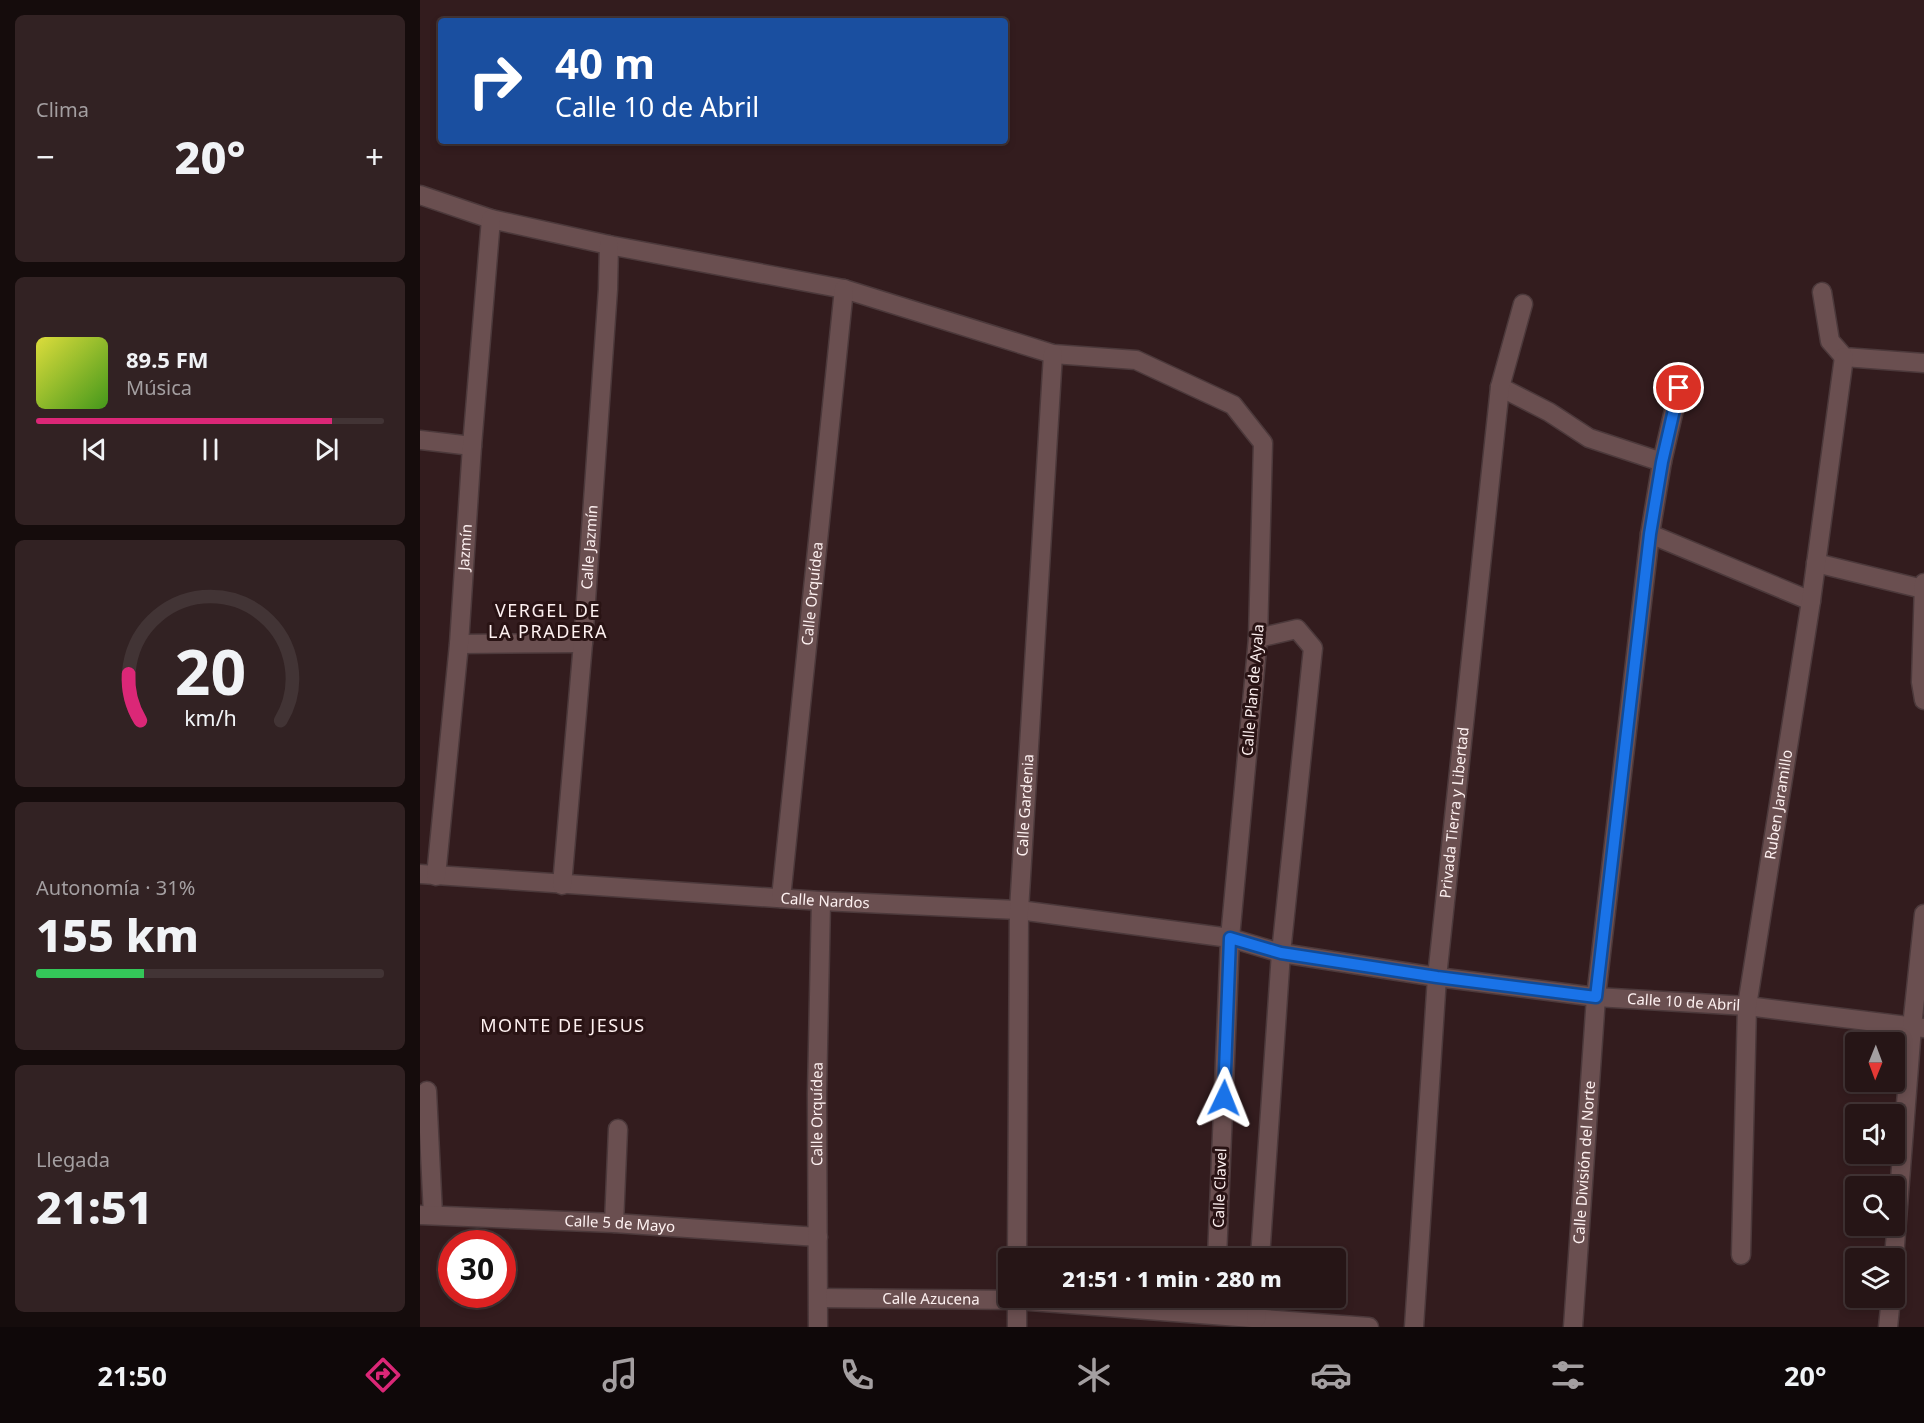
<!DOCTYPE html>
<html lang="es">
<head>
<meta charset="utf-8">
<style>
  body { margin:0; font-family:"Noto Sans",sans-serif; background:#322223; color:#f1f3f6; height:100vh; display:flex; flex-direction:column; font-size:22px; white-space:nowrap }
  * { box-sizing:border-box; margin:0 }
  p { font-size:20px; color:#a49fa1 }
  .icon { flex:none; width:33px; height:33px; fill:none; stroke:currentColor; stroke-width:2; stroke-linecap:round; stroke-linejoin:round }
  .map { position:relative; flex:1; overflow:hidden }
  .drawer { display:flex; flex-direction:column; gap:15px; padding:15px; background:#150c0c; width:420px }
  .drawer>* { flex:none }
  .banner { position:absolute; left:18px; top:18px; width:570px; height:126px; border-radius:6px; box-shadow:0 3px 9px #0003,0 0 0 2px #423435; background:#1a4fa0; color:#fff; overflow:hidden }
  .needle { width:39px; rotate:181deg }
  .controls { position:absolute; left:1425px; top:1032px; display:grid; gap:12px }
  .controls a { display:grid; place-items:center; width:60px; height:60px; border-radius:6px; background:#261516; box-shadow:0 3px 9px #0003,0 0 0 2px #423435; font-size:30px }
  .speed { position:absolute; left:18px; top:1230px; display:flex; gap:12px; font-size:30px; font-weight:700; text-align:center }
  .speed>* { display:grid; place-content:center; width:78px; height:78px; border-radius:50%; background:#261516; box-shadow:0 3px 9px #0003,0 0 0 2px #423435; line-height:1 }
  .speed .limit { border:9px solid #d22; background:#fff; color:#111 }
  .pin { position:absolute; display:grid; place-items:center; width:51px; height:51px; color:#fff; margin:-26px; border:3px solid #fff; border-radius:50%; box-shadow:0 2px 6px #0007 }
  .me { position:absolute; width:66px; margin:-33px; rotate:2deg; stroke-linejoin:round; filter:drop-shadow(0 0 4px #0008) }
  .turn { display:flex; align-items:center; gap:21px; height:126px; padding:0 18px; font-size:27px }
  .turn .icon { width:78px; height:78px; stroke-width:2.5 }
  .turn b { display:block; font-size:42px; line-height:51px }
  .big { font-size:45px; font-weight:800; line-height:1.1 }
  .drawer .widget { flex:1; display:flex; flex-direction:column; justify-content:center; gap:9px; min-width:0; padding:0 21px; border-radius:9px; background:#322223 }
  .drawer .dial { align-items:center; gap:0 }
  .dial svg { height:156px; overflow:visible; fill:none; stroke:#423435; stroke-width:7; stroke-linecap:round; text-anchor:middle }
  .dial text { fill:#f1f3f6; stroke:none }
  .song { display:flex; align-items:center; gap:18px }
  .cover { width:72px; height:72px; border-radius:9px; background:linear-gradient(135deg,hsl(60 70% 55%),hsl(100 70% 35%)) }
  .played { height:6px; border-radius:3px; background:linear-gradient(90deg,#db2777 85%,#423435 85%) }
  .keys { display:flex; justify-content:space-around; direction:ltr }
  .heat { display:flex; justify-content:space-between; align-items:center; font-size:33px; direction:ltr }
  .charge { height:9px; border-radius:4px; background:linear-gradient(90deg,#34c759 31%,#423435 0) }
  .trip { position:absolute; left:578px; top:1248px; width:348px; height:60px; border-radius:6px; background:#261516; box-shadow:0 3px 9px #0003,0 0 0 2px #423435; font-weight:800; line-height:60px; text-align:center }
  .tab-bar { display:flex; height:96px; justify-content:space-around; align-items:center; background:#0f0809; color:#a49fa1 }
  .tab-bar .icon { width:42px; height:42px }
  .tab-bar .on { color:#db2777 }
  .tab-bar b { font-size:27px; color:#f1f3f6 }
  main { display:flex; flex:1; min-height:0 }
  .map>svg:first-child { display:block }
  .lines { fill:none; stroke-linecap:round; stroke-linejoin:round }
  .street-casing { stroke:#4c393b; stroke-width:21 }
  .street { stroke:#6a4f50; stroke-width:18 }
  .route-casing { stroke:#114b97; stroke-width:15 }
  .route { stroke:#1a73e8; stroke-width:10 }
  .labels { text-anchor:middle; stroke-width:6; stroke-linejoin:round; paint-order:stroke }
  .street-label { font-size:15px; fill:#fdf0f0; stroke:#291314 }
  .quarter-label { font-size:18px; letter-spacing:1.5px; fill:#fdf0f0; stroke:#291314 }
</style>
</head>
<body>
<main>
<section class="drawer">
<div class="widget"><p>Clima</p>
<div class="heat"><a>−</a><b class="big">20°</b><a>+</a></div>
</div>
<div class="widget">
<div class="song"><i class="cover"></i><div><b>89.5 FM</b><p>Música</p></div></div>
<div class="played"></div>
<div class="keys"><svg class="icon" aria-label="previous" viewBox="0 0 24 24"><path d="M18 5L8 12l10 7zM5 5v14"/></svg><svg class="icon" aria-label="pause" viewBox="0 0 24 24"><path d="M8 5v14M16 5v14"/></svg><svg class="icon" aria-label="next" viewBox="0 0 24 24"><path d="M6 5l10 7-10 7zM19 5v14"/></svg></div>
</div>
<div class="widget dial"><svg viewBox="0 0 100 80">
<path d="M14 69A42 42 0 1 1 86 69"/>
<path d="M14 69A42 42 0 0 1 8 45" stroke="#db2777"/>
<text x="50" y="56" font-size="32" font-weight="700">20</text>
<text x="50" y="72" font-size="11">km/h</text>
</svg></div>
<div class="widget"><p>Autonomía · 31%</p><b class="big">155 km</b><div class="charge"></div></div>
<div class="widget"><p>Llegada</p><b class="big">21:51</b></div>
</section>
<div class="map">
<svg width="1504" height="1327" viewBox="0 0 1504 1327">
  <rect width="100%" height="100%" fill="#331c1e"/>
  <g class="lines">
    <g class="street-casing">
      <g id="street">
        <polyline points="0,195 71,219 189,245 424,289 633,354 716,360 813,405 843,443 838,638 810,938 797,1258"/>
        <polyline points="1402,292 1410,341 1424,357 1504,363"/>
        <polyline points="1080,387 1129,412 1169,438 1242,462"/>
        <polyline points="0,440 52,446"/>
        <polyline points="1230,534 1391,601"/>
        <polyline points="1396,563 1503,589"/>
        <polyline points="1504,583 1501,682 1504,700"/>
        <polyline points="838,638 877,629 893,648 861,953 840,1258"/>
        <polyline points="39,644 163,643"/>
        <path id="s1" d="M0 874 401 901 599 910 810 938 861 953 1017 977 1176 997 1327 1006 1504 1028"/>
        <path id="s2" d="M16 876 39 644 52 446 71 219"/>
        <path id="s3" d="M142 885 163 643 188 289 189 245"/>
        <path id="s4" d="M361 898 424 289"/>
        <polyline points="7,1091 13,1215"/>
        <path id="s5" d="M0 1215 194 1223 398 1237"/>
        <polyline points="194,1223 198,1129"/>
        <path id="s6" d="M1321 1255 1327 1006 1391 601 1424 357"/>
        <path id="s7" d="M597 1258 599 910 633 354"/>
        <polyline points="1474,1258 1492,1027 1504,914"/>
        <path id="s8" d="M399 1298 597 1300 949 1327"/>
        <polyline points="836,1319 838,1298"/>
        <path id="s9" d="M398 1327 397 1094 401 901"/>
        <polyline points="597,1327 597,1298"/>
        <path id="s10" d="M994 1327 1017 977 1080 387 1103 304"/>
        <path id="s11" d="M1153 1327 1176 997 1230 534 1242 462 1259 388"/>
        <polyline points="1468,1327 1471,1298"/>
      </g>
    </g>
    <use href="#street" class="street"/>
  </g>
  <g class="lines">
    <g class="route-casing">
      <polyline id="route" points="804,1098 810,938 861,953 1017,977 1176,997 1230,534 1242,462 1259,388"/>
    </g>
    <use href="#route" class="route"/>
  </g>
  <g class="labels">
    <g class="street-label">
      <text dy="5" stroke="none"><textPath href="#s2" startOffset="330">Jazmín</textPath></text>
      <text dy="5" stroke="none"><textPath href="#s3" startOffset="339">Calle Jazmín</textPath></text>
      <text dy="5" stroke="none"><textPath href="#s4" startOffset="306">Calle Orquídea</textPath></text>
      <text transform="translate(833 690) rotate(-85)" y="5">Calle Plan de Ayala</text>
      <text dy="5" stroke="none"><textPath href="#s6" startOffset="453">Ruben Jaramillo</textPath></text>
      <text dy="5" stroke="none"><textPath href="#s7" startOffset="453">Calle Gardenia</textPath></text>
      <text dy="5" stroke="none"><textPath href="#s10" startOffset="516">Privada Tierra y Libertad</textPath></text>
      <text dy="5" stroke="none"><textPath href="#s1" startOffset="406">Calle Nardos</textPath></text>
      <text dy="5" stroke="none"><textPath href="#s1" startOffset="1272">Calle 10 de Abril</textPath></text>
      <text dy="5" stroke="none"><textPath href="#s9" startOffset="213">Calle Orquídea</textPath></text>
      <text dy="5" stroke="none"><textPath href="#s11" startOffset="165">Calle División del Norte</textPath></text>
      <text transform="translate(800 1188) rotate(-88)" y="5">Calle Clavel</text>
      <text dy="5" stroke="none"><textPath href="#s5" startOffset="200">Calle 5 de Mayo</textPath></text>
      <text dy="5" stroke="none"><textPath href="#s8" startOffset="112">Calle Azucena</textPath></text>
    </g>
    <g class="quarter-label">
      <text x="128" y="617">VERGEL DE<tspan x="128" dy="21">LA PRADERA</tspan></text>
      <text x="143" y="1032">MONTE DE JESUS</text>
    </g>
  </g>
</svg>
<div class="controls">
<a><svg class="needle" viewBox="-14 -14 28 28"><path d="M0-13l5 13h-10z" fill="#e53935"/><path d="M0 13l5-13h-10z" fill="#a49fa1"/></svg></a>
<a><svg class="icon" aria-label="sound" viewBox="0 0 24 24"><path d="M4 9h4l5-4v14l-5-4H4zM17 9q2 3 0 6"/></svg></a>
<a><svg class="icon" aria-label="search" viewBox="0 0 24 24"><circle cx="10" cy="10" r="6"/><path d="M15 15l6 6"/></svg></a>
<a><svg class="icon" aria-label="layers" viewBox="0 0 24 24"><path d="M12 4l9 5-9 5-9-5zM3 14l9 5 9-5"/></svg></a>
</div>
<div class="speed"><div class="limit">30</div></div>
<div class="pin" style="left:1259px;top:388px;background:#d93025"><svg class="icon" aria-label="arrive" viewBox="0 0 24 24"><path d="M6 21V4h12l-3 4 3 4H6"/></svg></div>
<svg class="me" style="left:804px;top:1098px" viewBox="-20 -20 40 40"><path d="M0-17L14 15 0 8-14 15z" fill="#1a73e8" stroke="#fff" stroke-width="4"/></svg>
<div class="trip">21:51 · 1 min · 280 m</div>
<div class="banner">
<div class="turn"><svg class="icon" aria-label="right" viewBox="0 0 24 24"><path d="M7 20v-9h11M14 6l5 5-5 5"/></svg><div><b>40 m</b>Calle 10 de Abril</div></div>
</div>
</div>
</main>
<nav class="tab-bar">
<b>21:50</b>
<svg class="icon on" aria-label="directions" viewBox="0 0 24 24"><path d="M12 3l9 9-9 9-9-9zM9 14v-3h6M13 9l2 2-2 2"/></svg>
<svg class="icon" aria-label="music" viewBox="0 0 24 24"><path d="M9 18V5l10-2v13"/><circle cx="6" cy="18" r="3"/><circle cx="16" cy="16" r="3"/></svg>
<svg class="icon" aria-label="phone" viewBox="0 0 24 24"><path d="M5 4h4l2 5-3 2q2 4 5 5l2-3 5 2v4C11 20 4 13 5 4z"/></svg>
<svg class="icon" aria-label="climate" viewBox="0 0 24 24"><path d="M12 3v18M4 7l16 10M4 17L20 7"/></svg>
<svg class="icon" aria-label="car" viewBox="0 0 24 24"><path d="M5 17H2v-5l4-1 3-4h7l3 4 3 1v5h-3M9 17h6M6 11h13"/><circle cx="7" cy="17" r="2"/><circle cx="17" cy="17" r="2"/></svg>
<svg class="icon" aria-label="filters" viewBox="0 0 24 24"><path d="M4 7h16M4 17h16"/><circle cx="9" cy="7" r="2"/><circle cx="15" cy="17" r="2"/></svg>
<b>20°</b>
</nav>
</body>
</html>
